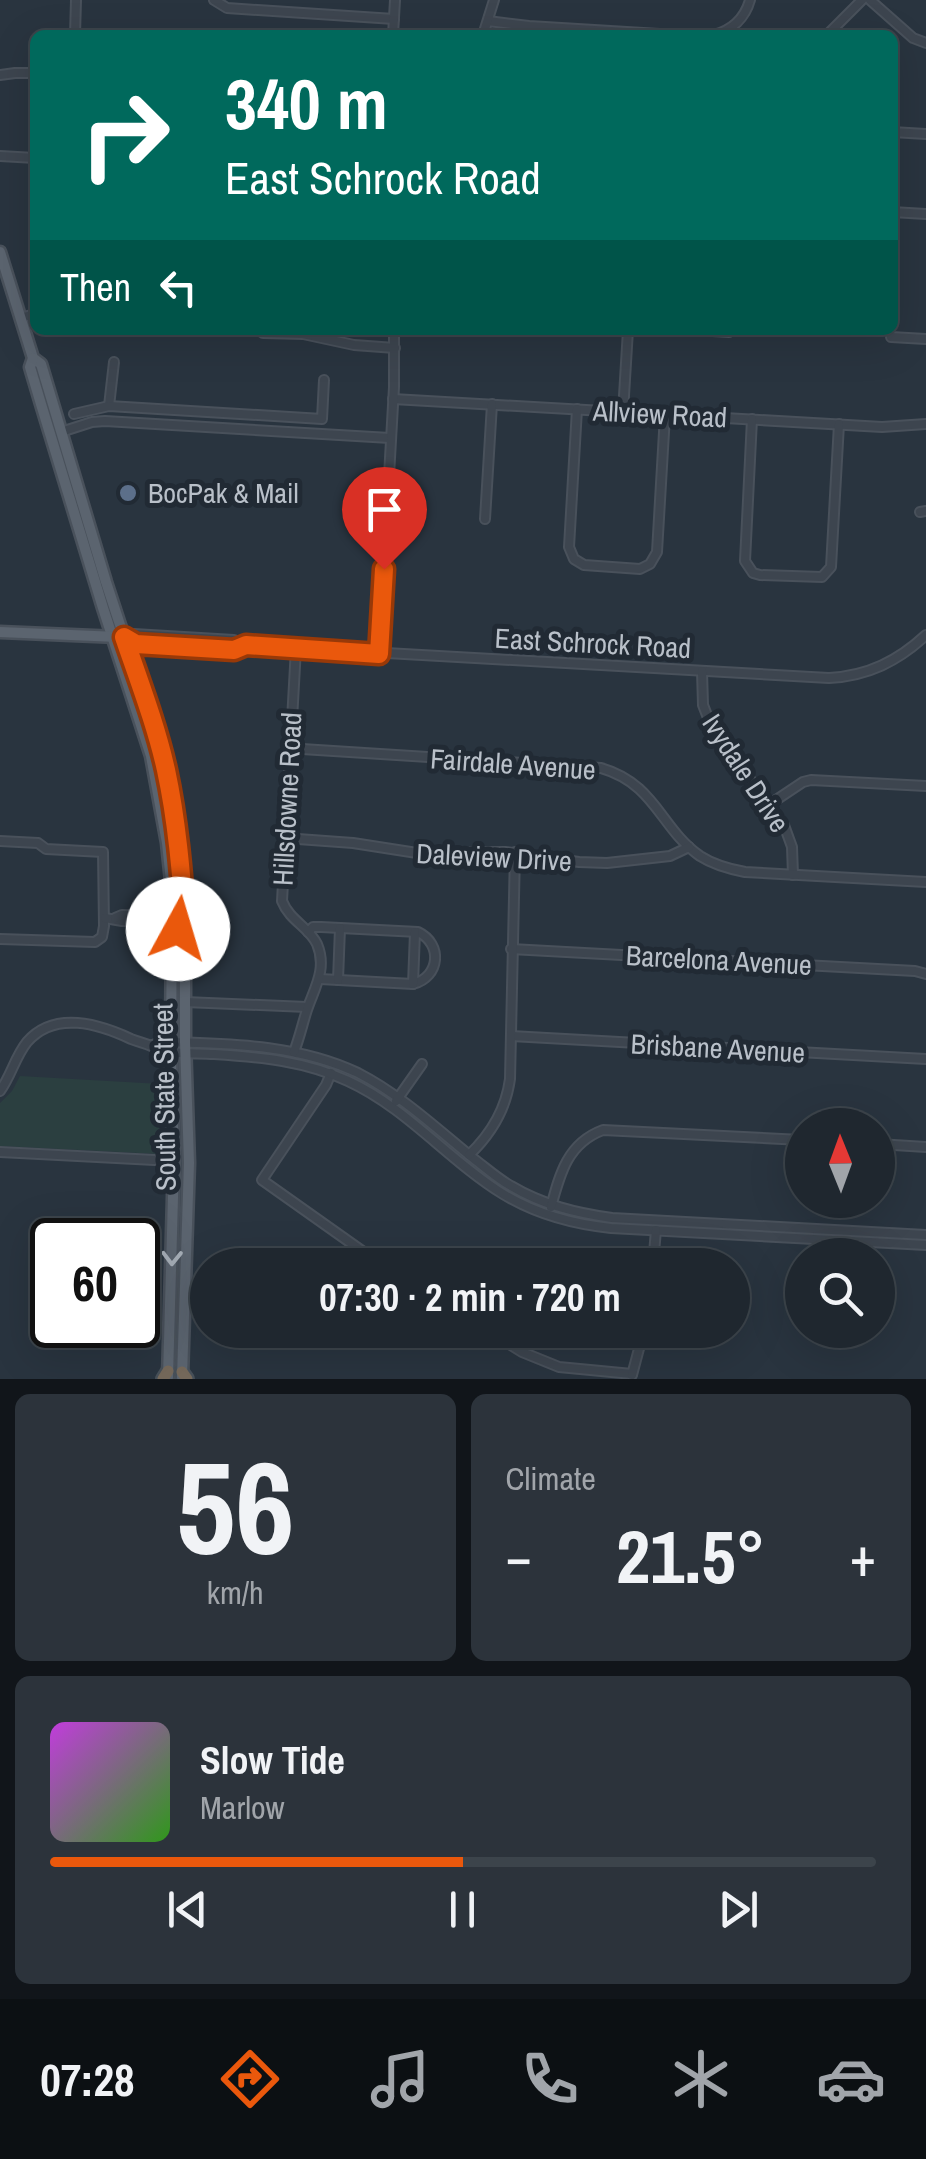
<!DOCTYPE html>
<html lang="en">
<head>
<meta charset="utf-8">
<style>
  body { margin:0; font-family:"Archivo Narrow",sans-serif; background:#2c333b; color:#f1f3f6; height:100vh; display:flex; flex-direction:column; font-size:38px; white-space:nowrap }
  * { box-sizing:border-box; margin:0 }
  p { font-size:32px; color:#a1a5aa }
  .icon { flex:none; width:55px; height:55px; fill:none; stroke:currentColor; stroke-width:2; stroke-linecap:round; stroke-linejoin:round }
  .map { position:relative; height:1379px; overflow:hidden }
  .sheet { display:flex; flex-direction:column; gap:15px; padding:15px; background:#11151a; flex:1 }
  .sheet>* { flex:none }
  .banner { position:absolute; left:30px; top:30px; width:868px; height:305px; border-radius:15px; box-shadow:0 10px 40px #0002,0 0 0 2px #3c444b; background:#00695c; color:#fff; overflow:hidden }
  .needle { width:65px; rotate:359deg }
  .tools { position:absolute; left:785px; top:1108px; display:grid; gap:20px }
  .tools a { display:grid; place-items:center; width:110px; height:110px; border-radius:50%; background:#1f272f; box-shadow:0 10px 40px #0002,0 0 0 2px #3c444b; font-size:50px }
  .speed { position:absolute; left:30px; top:1218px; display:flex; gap:20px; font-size:50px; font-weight:700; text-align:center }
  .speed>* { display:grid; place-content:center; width:130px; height:130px; border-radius:50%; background:#1f272f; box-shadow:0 10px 40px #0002,0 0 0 2px #3c444b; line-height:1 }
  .speed .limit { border:5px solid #111; border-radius:15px; background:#fff; color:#111 }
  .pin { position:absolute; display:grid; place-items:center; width:85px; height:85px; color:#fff; margin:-102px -42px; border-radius:50% 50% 50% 0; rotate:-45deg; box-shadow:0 0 10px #0007 }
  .pin .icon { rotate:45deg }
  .me { position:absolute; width:110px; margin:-55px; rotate:6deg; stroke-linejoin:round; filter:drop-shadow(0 0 8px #0008) }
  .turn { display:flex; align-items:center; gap:35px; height:210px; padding:0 30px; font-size:45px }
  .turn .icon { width:130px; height:130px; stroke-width:2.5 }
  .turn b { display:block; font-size:70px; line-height:85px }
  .then { display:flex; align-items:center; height:95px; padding:0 30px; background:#0003; gap:20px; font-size:38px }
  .big { font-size:75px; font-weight:700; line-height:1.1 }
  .sheet .widget { flex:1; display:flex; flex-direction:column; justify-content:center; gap:15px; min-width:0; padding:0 35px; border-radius:15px; background:#2c333b }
  .sheet .dial { align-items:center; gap:0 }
  .dial b { font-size:130px; line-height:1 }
  .song { display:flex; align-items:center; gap:30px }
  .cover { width:120px; height:120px; border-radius:15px; background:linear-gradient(135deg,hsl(290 70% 55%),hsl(110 70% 35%)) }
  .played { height:10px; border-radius:5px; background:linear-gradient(90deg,#ea580c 50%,#3c444b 50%) }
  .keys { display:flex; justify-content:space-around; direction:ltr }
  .heat { display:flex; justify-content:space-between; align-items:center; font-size:55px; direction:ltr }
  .sheet .tiles { flex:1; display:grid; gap:15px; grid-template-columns:1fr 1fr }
  .widget:last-child { grid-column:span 2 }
  .trip { position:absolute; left:190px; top:1248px; width:560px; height:100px; border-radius:50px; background:#1f272f; box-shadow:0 10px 40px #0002,0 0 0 2px #3c444b; font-weight:700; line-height:100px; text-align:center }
  .dock { display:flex; height:160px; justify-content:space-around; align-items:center; background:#0c1013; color:#a1a5aa }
  .dock .icon { width:70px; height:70px }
  .dock .on { color:#ea580c }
  .dock b { font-size:45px; color:#f1f3f6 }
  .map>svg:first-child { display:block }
  .green { fill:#2b3f40 }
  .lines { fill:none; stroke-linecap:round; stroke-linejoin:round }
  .minor-casing { stroke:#49515b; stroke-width:12 }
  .major-casing { stroke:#49515b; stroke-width:15 }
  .highway-casing { stroke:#475059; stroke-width:16 }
  .minor { stroke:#3d454f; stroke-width:8 }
  .major { stroke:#5b646f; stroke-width:10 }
  .highway { stroke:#74685a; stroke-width:11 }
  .oneway { stroke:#a6aeb7 }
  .route-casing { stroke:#983908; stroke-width:25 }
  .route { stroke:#ea580c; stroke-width:18 }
  .service-dot { fill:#5c6f8a; stroke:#212a34; stroke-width:4 }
  .labels { text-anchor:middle; stroke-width:10; stroke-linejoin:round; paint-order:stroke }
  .street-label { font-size:28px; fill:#b9c0c9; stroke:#212a34 }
  .poi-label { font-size:28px; fill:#b9c0c9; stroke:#212a34; text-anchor:start }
</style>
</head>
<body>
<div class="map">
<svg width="926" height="1379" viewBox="0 0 926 1379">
  <rect width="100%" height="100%" fill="#29343f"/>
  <polygon class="green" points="20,1076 161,1084 159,1154 0,1146 0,1103 12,1091"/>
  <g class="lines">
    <g class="minor-casing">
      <g id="minor">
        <polyline points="214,0 227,8 394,19"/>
        <polyline points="870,0 913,38 926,43"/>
        <polyline points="488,21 529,26 676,35"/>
        <polyline points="75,35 76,0"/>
        <polyline points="393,35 395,0"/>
        <polyline points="483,35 494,0"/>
        <path d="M714 35C732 30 745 18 750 0"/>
        <polyline points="827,35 862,0"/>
        <polyline points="0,75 15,73 35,73"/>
        <polyline points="892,132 926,134"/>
        <polyline points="0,156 35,158"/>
        <polyline points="892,212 926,214"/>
        <polyline points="20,318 35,314"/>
        <polyline points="696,330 729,332"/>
        <polyline points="263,333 303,334 354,345 395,348"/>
        <polyline points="891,337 926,339"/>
        <polyline points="393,399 882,427 926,424"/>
        <polyline points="109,406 114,362"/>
        <polyline points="577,409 569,547 574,559 584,565 640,569 650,564 657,552 665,415"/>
        <polyline points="623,412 628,330"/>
        <polyline points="74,414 109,406 322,419 324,380"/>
        <polyline points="752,419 745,561 753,573 760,575 822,577 831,567 839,424"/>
        <polyline points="61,432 92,422 105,421 390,438"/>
        <polyline points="920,512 926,511"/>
        <polyline points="485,519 492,404"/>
        <path d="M124 637 134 634 234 640 246 645 829 678C868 676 898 661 926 635"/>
        <polyline points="124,637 136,645 234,650 246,645"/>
        <polyline points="379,654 394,387 394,330"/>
        <polyline points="702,671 703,705 712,728 784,825 792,847 793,875"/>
        <path d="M302 749 601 768C656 784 660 828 700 856 714 865 729 869 745 872L926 882"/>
        <polyline points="770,804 803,782 811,780 926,786"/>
        <polyline points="298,839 353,843 417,853 505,852 579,862 607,863 670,856 689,847"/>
        <polyline points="0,841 38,843 46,849 103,852 104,926 102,937 95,942 0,939"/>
        <polyline points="105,918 122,921 185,923"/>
        <polyline points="115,918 122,915 184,917"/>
        <path d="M308 932 313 927H321L418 932C443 944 440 977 413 984L320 979"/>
        <polyline points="511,949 915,971 926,974"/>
        <polyline points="338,980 340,928"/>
        <polyline points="413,984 415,932"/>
        <polyline points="185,1002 307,1007"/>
        <polyline points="511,1036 926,1059"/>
        <path d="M152 1045 163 1042C230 1044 297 1044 358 1073 401 1095 437 1129 474 1159 486 1168 498 1179 511 1186 543 1205 576 1213 612 1218L926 1235"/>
        <path d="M294 1052C299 1039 302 1026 306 1013 313 990 328 970 317 944 309 927 290 921 282 901L296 648"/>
        <polyline points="331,1073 326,1085 262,1180 382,1265"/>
        <path d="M0 1091C11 1076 15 1057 27 1042 55 1010 99 1024 131 1039 141 1043 151 1044 160 1051 178 1054 196 1053 214 1054 261 1057 305 1061 348 1081 407 1108 448 1160 503 1194 536 1214 572 1224 611 1228L926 1245"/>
        <polyline points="396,1101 422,1064"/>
        <polyline points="878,1144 926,1147"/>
        <polyline points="0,1152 174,1161"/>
        <path d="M469 1155C491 1134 506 1109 510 1079L515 852"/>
        <path d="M551 1207C560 1173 568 1143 603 1130L802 1140"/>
        <polyline points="653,1265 656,1230"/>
        <polyline points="487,1330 522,1352 559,1367 632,1374"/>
        <polyline points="632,1375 644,1330"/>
      </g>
    </g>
    <g class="major-casing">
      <g id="major">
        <polyline points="0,252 33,358 41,364 106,582 162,753 177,839 185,923 185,1042 189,1163 182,1377"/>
        <polyline points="33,358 30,367 41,404 103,608 151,756 167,843 172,891 171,1061 174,1161 168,1377"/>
        <polyline points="0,632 118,637"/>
      </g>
    </g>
    <g class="highway-casing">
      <g id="highway">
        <polyline points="182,1372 187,1379"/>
        <polyline points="163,1379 168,1371"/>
      </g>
    </g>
    <use href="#minor" class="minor"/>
    <use href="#major" class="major"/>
    <use href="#highway" class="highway"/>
  </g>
  <defs><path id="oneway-chevron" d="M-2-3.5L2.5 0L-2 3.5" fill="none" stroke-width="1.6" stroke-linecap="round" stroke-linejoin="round" transform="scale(2.5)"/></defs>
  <use class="oneway" href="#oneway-chevron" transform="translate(172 1258) rotate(91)"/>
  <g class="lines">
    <g class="route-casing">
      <path id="route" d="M178 929V923H185C181 872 177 821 166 770 156 725 139 681 124 637L136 644 234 650 246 645 379 654 384 569"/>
    </g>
    <use href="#route" class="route"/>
  </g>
  <circle class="service-dot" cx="128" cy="493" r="10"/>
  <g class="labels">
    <g class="street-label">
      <text transform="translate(660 414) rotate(3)" y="10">Allview Road</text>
      <text transform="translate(593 643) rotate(3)" y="10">East Schrock Road</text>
      <text transform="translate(513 764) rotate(4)" y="10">Fairdale Avenue</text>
      <text transform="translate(746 773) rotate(57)" y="10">Ivydale Drive</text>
      <text transform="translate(287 799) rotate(-87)" y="10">Hillsdowne Road</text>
      <text transform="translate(494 857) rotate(3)" y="10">Daleview Drive</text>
      <text transform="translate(719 960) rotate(3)" y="10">Barcelona Avenue</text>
      <text transform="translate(718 1048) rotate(3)" y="10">Brisbane Avenue</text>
      <text transform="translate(164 1097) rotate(-91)" y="10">South State Street</text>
    </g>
    <g class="poi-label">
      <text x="148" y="503">BocPak &amp; Mail</text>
    </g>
  </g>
</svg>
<div class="tools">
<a><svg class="needle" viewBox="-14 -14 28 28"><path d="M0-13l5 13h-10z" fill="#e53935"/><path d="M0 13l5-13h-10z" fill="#a1a5aa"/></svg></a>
<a><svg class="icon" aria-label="search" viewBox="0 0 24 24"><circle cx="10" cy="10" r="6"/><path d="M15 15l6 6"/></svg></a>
</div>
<div class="speed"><div class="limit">60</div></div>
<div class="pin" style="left:384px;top:569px;background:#d93025"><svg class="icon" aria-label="arrive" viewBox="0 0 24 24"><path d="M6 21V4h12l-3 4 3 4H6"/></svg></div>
<svg class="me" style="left:178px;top:929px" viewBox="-20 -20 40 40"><circle r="19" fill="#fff"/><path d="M0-13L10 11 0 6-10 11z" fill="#ea580c"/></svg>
<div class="trip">07:30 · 2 min · 720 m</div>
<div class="banner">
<div class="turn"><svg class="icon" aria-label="right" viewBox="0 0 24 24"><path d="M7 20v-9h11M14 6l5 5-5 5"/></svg><div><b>340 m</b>East Schrock Road</div></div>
<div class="then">Then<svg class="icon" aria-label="left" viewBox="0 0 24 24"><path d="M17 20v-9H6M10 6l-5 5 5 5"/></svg></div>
</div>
</div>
<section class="sheet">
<div class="tiles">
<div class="widget dial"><b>56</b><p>km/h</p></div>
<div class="widget"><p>Climate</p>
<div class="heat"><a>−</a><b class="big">21.5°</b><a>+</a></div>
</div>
<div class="widget">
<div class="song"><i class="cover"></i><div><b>Slow Tide</b><p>Marlow</p></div></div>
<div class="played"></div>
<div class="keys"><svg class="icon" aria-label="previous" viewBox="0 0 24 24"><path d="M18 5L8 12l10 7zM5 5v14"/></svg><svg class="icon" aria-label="pause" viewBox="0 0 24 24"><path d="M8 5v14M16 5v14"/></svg><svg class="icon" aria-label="next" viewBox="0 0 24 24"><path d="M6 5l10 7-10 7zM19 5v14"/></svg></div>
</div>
</div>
</section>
<nav class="dock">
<b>07:28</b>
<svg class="icon on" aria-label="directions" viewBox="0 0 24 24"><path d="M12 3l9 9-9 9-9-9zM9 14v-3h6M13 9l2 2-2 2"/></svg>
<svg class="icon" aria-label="music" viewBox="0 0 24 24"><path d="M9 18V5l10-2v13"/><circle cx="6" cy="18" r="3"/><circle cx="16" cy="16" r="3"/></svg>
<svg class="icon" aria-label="phone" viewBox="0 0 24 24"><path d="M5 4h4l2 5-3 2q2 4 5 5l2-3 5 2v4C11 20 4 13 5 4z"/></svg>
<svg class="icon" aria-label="climate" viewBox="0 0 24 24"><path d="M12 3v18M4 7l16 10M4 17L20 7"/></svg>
<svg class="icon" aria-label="car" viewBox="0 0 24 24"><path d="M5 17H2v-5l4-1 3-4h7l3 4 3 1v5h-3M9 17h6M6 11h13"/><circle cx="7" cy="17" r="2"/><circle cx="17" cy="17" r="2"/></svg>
</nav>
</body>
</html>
